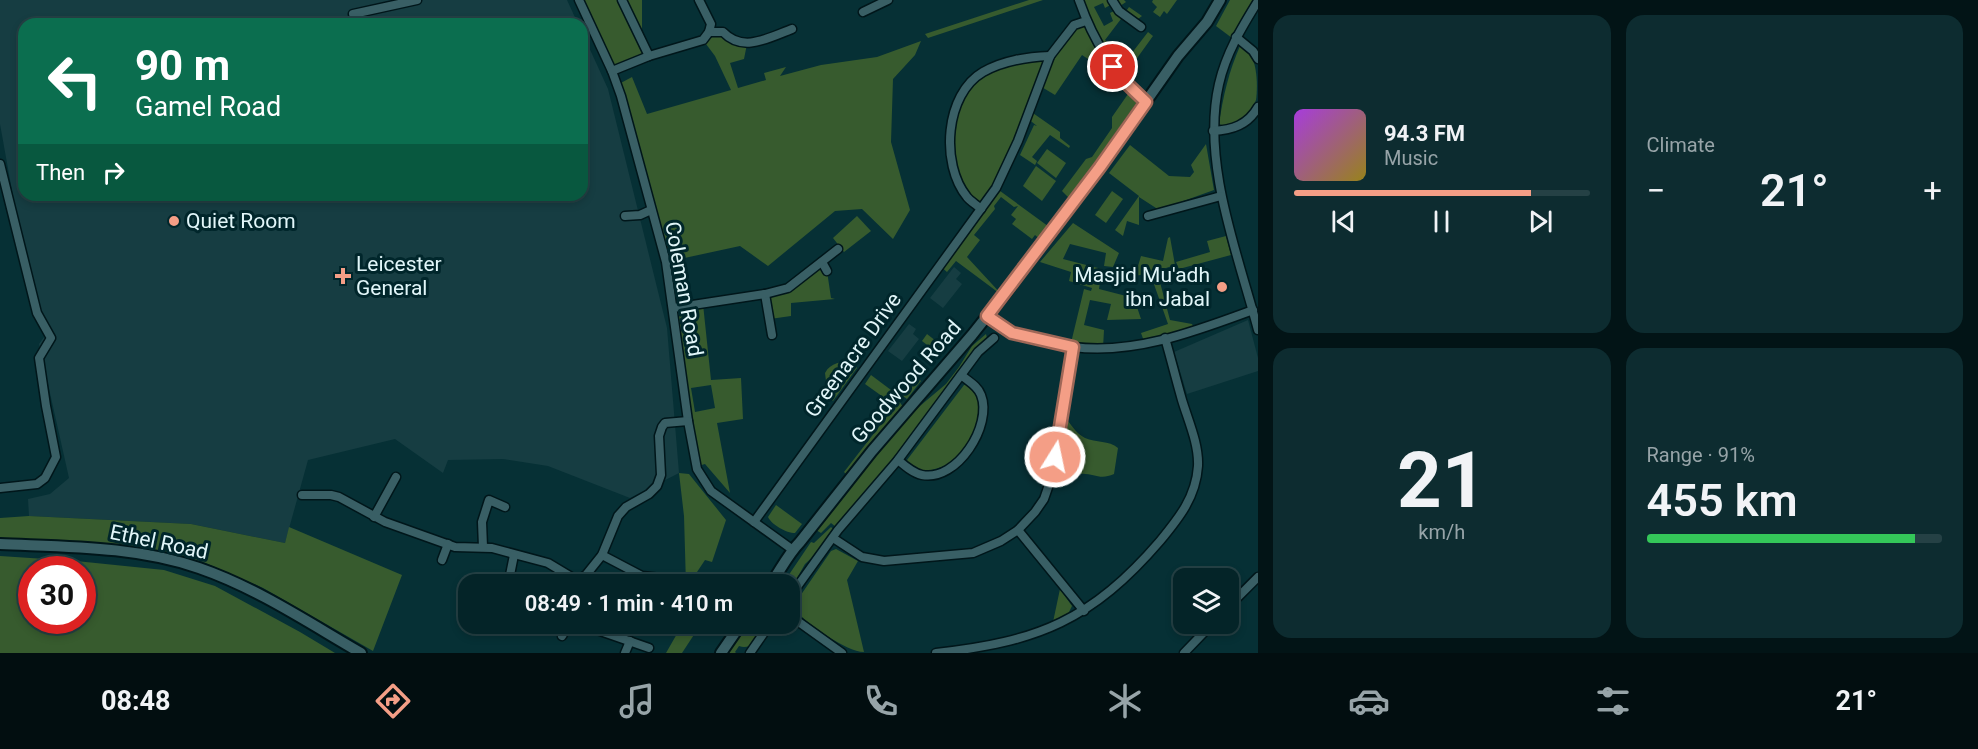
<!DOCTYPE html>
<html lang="en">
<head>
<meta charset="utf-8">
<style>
  body { margin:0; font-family:Roboto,sans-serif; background:#0d2c30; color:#f1f3f6; height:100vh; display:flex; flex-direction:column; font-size:22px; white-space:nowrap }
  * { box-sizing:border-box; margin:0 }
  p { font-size:20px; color:#97a4a8 }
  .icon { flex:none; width:33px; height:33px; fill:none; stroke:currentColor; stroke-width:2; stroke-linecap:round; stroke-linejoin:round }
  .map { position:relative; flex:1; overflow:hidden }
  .panel { display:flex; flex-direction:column; gap:15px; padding:15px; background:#021416; width:720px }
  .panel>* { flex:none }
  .hud { position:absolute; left:18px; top:18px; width:570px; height:183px; border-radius:18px; box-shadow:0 3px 9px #0003,0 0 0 2px #254145; background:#0b6e4f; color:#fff; overflow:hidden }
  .fabs { position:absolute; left:1173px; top:568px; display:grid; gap:12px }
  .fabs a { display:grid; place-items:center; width:66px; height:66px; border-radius:12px; background:#042428; box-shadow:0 3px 9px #0003,0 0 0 2px #254145; font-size:30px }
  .speed { position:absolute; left:18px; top:556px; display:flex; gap:12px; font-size:30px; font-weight:700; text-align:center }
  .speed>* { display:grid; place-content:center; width:78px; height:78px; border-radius:50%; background:#042428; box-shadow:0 3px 9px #0003,0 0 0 2px #254145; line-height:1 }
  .speed .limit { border:9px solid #d22; background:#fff; color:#111 }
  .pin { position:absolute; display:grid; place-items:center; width:51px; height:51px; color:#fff; margin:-26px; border:3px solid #fff; border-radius:50%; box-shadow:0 2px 6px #0007 }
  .me { position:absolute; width:66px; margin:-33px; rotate:10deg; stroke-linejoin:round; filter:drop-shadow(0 0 4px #0008) }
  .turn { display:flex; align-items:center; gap:21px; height:126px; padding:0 18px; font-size:27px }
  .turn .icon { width:78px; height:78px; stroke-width:2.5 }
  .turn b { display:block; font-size:42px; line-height:51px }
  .then { display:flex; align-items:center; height:57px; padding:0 18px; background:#0003; gap:12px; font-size:22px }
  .big { font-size:45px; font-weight:600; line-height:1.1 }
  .panel .tile { flex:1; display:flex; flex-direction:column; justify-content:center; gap:9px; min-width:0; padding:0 21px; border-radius:18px; background:#0d2c30 }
  .panel .dial { align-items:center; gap:0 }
  .dial b { font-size:78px; line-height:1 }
  .song { display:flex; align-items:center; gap:18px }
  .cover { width:72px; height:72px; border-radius:9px; background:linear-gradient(135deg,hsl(280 70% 55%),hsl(50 70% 35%)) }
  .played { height:6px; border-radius:3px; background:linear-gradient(90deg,#f49e86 80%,#254145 80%) }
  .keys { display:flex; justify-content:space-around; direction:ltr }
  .heat { display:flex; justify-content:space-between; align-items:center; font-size:33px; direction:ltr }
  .charge { height:9px; border-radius:4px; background:linear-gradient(90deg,#34c759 91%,#254145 0) }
  .panel .tiles { flex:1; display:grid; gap:15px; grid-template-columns:repeat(2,1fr) }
  .trip { position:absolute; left:458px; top:574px; width:342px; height:60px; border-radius:18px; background:#042428; box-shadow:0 3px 9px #0003,0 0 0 2px #254145; font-weight:600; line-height:60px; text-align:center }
  .dock { display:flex; height:96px; justify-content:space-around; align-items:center; background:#020e10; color:#97a4a8 }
  .dock .icon { width:42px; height:42px }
  .dock .active { color:#f49e86 }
  .dock b { font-size:27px; color:#f1f3f6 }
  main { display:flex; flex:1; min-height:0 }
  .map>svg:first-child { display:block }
  .built { fill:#163d42 }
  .green { fill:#375b2e; fill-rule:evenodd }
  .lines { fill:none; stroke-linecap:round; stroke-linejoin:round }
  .minor-casing { stroke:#00161a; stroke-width:11 }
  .tertiary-casing { stroke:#00161a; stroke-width:14 }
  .minor { stroke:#395f65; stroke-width:8 }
  .tertiary { stroke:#395f65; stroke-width:10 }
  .route-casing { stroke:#9f6757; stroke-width:15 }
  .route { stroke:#f49e86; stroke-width:10 }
  .poi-dot { fill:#f49e86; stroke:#00262b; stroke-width:2 }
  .labels { text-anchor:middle; stroke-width:6; stroke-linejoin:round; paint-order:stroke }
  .poi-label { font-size:21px; fill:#e1f6f9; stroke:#00262b; text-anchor:start }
  .street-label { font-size:21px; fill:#e1f6f9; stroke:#00262b }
</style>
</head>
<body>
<main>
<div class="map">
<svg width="1258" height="653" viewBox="0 0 1258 653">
  <rect width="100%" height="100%" fill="#063035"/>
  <g class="built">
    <polygon points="0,0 567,0 578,24 24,24 24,195 582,195 582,32 608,89 667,328 679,473 630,498 548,466 503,459 448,460 443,473 395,439 308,460 285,543 191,524 29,516 28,499 50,494 69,478 39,344 47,333 18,224 0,124"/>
    <polygon points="954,267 961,273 956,279 962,284 943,308 930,298"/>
    <polygon points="1248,320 1258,358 1258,371 1187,394 1174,352"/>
    <polygon points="909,324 916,329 913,334 919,339 902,361 888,351"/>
  </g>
  <g class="green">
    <polygon points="579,0 642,0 642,42 649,56 612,71"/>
    <polygon points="1029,0 1043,0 928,38 925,34"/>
    <path d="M1079 0H1124L1126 2 1117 8 1114 3 1105 8 1103 3 1094 7 1104 26 1113 21 1110 13C1116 10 1119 10 1124 14L1129 7 1142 16 1134 22 1124 15 1105 40 1128 58 1148 32 1153 36 1122 79 1103 54 1097 65 1082 55 1055 95 1040 86 1030 111 1060 132V138L1070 146 1069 148 1050 135 1032 157 1037 161 1035 165 1020 155 1034 125 1037 126 1027 118 996 188 1052 229 1042 241 1035 235 1032 239 1012 224 1016 219 1011 215 1018 206 1014 207 1001 197 994 206 995 209 974 235 980 240 967 257 1003 296 956 261 947 272 940 266 981 209 967 197 953 171 949 141 967 86 1003 63 1050 56 1074 25 1086 21Z"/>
    <polygon points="1153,0 1177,0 1167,14 1164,11 1160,17 1153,12 1157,7 1152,2"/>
    <polygon points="1230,0 1254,0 1232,38 1216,26"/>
    <polygon points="709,32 747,44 744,59 730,63 738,88 766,80 764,73 786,67 780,76 821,65 877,57 921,41 915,55 893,79 891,142 910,210 893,239 862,209 835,211 768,266 740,246 666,262 617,85 632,77 647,114 731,90 715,56 703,40"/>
    <path d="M1240 46C1258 50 1258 86 1256 100 1251 113 1233 130 1219 124 1223 96 1229 71 1240 46Z"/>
    <polygon points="1129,87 1145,102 1073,202 1062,191 1086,159 1092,157 1112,128 1112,117 1128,94"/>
    <polygon points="1206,144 1214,190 1164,208 1156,208 1139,197 1139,225 1127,221 1123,236 1115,230 1139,196 1109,173 1130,145 1169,176 1190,177 1194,172 1191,165"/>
    <polygon points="1047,149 1066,163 1056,178 1037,163"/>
    <polygon points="1036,166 1056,181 1042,201 1023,186"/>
    <polygon points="1112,191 1123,199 1106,223 1095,215"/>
    <polygon points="857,216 871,231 844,252 833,238"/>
    <polygon points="1073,223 1119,253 1113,267 1104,266 1106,253 1070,244 1063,259 1102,269 1099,289 1134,298 1141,319 1107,320 1111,304 1090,300 1084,325 1104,330 1103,348 1070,347 1084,289 1091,291 1092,288 1069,281 1071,272 1040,262"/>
    <polygon points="1226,236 1231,255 1179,269 1176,262 1210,252 1207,241"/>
    <polygon points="1170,237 1175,265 1157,271 1170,320 1192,324 1195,330 1145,344 1141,333 1168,324 1150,273 1135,276 1141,256 1163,261 1168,238"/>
    <polygon points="822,262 827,271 831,298 835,299 791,303 791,316 770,319 765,294 788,288"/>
    <path d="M703 304 711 380 741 378 743 419 717 423 730 493 705 464 698 466 673 308ZM711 385 715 408 695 412 691 388Z"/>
    <polygon points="927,334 946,349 941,356 922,341"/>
    <polygon points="986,334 987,338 976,349 875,482 836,527 831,523 821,533 816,530 908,416 946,384 959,367 972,346"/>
    <path d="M853 361 857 368 833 401 828 397 825 373C831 362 841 362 853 361Z"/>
    <polygon points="871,375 899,396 893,404 865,384"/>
    <polygon points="914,375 921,381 907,399 900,394"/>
    <path d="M967 384 970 385 980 397 977 422 974 430 976 433C963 459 950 467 921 472L909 464 907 460 964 385Z"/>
    <polygon points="899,401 903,407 846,474 844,472"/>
    <path d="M1067 420C1073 427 1077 434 1085 438 1096 443 1109 440 1118 448L1114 474C1099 481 1093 472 1079 474 1071 475 1063 482 1057 487L1055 486 1060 468Z"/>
    <polygon points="679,473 689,474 726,520 712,562 705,560 691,581 694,585 686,585 684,516"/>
    <path d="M776 505 802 524 795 533C786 533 772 525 768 517Z"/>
    <polygon points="29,516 191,524 285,543 289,527 402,575 373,651 263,588 201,561 114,544 0,541 0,518"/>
    <polygon points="831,527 834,530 819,551 805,564 789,592 789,585 782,585 811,542 814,543"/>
    <path d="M836 549 858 561 847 580 864 652C846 652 806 623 794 609L796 602 831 551Z"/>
    <path d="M0 556 76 561 164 570 215 586 300 632 335 653H0ZM32 570H82V621H32Z"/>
    <polygon points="1060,589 1072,606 1068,614 1053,622"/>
    <polygon points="679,624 701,624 682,653 666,653 678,632"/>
    <path d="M748 624H755L763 629C756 638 751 651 739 646L735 652 736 653H727Z"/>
  </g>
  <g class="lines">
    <g class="minor-casing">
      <g id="minor">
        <polyline points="579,0 612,71 621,96 666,262 688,421 697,469 711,491 793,550"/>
        <polyline points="622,0 649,56"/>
        <path d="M1079 0C1094 43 1113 71 1145 102"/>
        <polyline points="1112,0 1119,11 1141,27"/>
        <path d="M1258 1C1242 27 1226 53 1219 84 1201 162 1238 254 1258 330"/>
        <polyline points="863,12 888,0"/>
        <polyline points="353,14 417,0"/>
        <path d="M709 32H723C743 53 768 38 792 29"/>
        <polyline points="1236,37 1253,51 1258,59"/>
        <polyline points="612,71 649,56 703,40 709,32 711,24 699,0"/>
        <path d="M1213 131C1232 130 1248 125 1258 107"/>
        <polyline points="0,164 37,313 51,338 39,358 46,406 56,457 45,478 37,484 0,488"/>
        <path d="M981 209C977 205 970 201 967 197 940 164 945 94 983 72 1004 60 1027 57 1050 56"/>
        <polyline points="625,216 640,215 651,210"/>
        <polyline points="1148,216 1221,196"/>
        <polyline points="822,262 827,271"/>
        <polyline points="765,294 772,335"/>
        <polyline points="673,308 765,294 788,288 838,249"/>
        <path d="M987 317C1004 330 1020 335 1041 340 1052 342 1062 346 1073 347 1134 355 1196 331 1253 310"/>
        <path d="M898 460C905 466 913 473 922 475 957 482 993 425 981 395 978 386 968 381 961 375"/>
        <polyline points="302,495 331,495 339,497 385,522 455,547 492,548 548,563 573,578 581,578 586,575 602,555 618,516 626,507 649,494 657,486 661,475 659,436 662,427 665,423 688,421"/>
        <polyline points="374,517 396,477"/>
        <polyline points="754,522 996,188 1018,141 1050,56 1074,25 1086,21"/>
        <polyline points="1018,530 1084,611"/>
        <polyline points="833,538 862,557 884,561 973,553 1001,541 1018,530 1035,512 1044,499 1052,476 1073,347"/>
        <polyline points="483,547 482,522 489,500 505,507"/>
        <polyline points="602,555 642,576 661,578"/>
        <polyline points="442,560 448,544"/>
        <polyline points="508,585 514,555"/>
        <polyline points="789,598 838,530 898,460 978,352 994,338"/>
        <polyline points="1228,607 1258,577"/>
        <polyline points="789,615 842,653"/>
        <polyline points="580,624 649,648"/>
        <polyline points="562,636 569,624"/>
        <polyline points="625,653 630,641"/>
        <polyline points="750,653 770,624"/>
        <path d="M936 653C1038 642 1092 620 1160 541 1179 518 1196 497 1198 466 1199 444 1188 420 1182 400 1176 379 1171 359 1165 338"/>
        <polyline points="1184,653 1212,624"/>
      </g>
    </g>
    <g class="tertiary-casing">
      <g id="tertiary">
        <path d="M0 544C66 547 136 546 199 568 257 588 309 623 361 653"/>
        <path d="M770 585C780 571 788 554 800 542L872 451 972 335 1003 296 1100 167 1178 56 1207 22 1220 0"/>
        <polyline points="721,653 741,624"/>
      </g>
    </g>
    <use href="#minor" class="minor"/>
    <use href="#tertiary" class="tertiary"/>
  </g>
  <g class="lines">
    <g class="route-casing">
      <polyline id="route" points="1055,457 1073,347 1012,333 987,316 1100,167 1146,102 1122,79 1113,67"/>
    </g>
    <use href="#route" class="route"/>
  </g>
  <g class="poi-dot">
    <circle cx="174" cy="221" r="6"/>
    <path d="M340 267h6v6h6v6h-6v6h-6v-6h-6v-6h6z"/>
    <circle cx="1222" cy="287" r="6"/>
  </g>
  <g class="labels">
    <g class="poi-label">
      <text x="186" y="228">Quiet Room</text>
      <text x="356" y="271">Leicester<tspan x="356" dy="24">General</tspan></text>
      <text x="1210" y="282" text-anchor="end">Masjid Mu'adh<tspan x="1210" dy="24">ibn Jabal</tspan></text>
    </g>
    <g class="street-label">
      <text transform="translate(684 289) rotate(80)" y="7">Coleman Road</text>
      <text transform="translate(853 355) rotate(-54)" y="7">Greenacre Drive</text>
      <text transform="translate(906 382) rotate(-49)" y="7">Goodwood Road</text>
      <text transform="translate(159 542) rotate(12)" y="7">Ethel Road</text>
    </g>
  </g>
</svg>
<div class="fabs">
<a><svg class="icon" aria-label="layers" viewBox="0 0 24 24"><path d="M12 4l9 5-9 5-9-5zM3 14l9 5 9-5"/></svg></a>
</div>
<div class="speed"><div class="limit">30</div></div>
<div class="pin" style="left:1113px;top:67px;background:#d93025"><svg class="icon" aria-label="arrive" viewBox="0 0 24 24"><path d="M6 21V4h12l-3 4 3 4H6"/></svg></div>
<svg class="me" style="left:1055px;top:457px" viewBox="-20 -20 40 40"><circle r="17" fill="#f49e86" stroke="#fff" stroke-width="3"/><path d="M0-11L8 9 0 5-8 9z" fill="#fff"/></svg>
<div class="trip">08:49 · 1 min · 410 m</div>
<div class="hud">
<div class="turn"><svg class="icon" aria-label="left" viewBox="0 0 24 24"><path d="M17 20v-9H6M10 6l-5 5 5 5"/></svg><div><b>90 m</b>Gamel Road</div></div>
<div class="then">Then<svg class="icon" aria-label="right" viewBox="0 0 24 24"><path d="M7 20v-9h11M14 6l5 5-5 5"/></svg></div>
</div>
</div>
<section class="panel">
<div class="tiles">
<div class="tile">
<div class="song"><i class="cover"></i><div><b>94.3 FM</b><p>Music</p></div></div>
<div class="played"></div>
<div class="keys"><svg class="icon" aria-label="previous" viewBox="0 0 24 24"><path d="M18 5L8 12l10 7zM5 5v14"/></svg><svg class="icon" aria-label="pause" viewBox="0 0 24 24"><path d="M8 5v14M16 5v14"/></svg><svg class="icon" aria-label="next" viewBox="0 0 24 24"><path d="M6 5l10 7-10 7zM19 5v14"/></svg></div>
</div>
<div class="tile"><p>Climate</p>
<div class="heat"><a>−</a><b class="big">21°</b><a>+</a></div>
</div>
<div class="tile dial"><b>21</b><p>km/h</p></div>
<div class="tile"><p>Range · 91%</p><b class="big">455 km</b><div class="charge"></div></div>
</div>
</section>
</main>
<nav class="dock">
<b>08:48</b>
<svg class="icon active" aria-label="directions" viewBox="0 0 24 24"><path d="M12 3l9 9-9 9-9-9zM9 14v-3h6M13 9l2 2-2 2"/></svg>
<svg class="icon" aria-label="music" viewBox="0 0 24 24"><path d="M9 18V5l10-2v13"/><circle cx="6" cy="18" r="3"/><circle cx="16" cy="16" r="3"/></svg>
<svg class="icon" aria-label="phone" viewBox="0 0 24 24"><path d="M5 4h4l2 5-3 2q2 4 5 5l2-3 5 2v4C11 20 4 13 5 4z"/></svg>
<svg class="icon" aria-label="climate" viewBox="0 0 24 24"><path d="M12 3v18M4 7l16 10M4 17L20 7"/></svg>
<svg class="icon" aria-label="car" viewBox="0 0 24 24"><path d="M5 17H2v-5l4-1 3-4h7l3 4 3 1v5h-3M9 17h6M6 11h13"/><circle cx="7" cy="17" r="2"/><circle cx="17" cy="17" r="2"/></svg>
<svg class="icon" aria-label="filters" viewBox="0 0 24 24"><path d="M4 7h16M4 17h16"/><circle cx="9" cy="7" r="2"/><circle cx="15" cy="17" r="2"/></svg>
<b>21°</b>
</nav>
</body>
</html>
